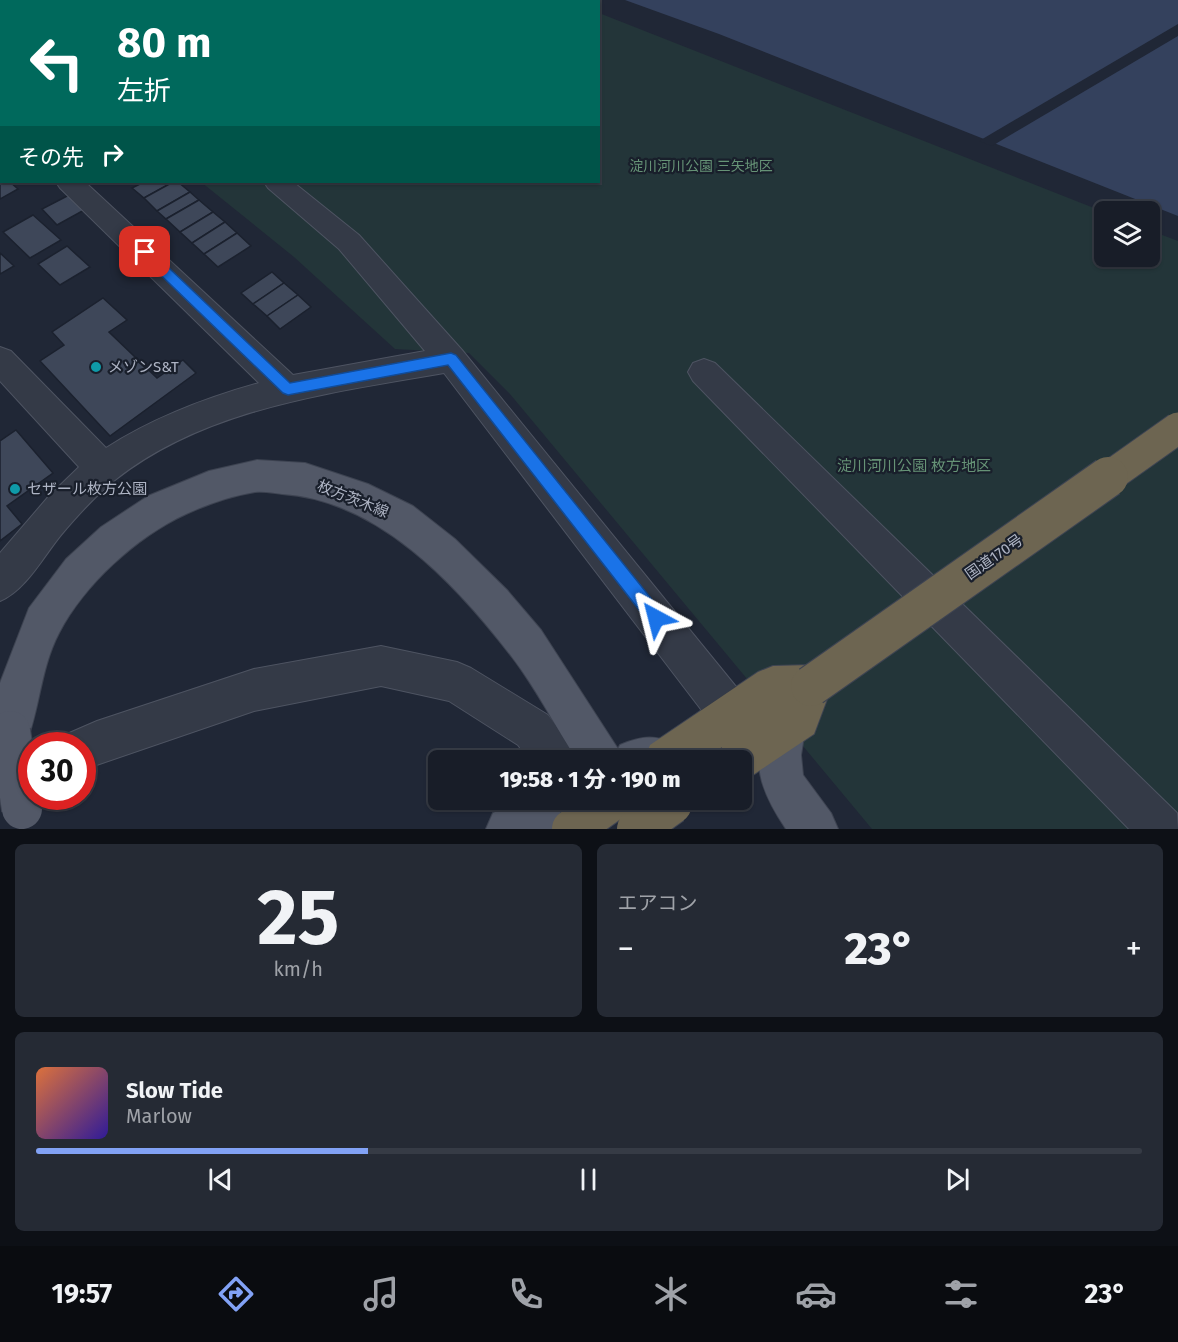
<!DOCTYPE html>
<html lang="ja">
<head>
<meta charset="utf-8">
<style>
  body { margin:0; font-family:"Fira Sans","Noto Sans JP",sans-serif; background:#252a34; color:#f1f3f6; height:100vh; display:flex; flex-direction:column; font-size:22px; white-space:nowrap }
  * { box-sizing:border-box; margin:0 }
  p { font-size:20px; color:#9fa2a8 }
  .icon { flex:none; width:33px; height:33px; fill:none; stroke:currentColor; stroke-width:2; stroke-linecap:round; stroke-linejoin:round }
  .map { position:relative; height:829px; overflow:hidden }
  .details { display:flex; flex-direction:column; gap:15px; padding:15px; background:#0d1016; flex:1 }
  .details>* { flex:none }
  .hud { position:absolute; left:0px; top:0px; width:600px; height:183px; box-shadow:0 2px 4px #0004,0 0 0 2px #363b45; background:#00695c; color:#fff; overflow:hidden }
  .fabs { position:absolute; left:1094px; top:201px; display:grid; gap:12px }
  .fabs a { display:grid; place-items:center; width:66px; height:66px; border-radius:9px; background:#181d28; box-shadow:0 2px 4px #0004,0 0 0 2px #363b45; font-size:30px }
  .speed { position:absolute; left:18px; top:732px; display:flex; gap:12px; font-size:30px; font-weight:700; text-align:center }
  .speed>* { display:grid; place-content:center; width:78px; height:78px; border-radius:50%; background:#181d28; box-shadow:0 2px 4px #0004,0 0 0 2px #363b45; line-height:1 }
  .speed .limit { border:9px solid #d22; background:#fff; color:#111 }
  .pin { position:absolute; display:grid; place-items:center; width:51px; height:51px; color:#fff; margin:-26px; border-radius:12px; box-shadow:0 3px 9px #0006 }
  .me { position:absolute; width:66px; margin:-33px; rotate:322deg; stroke-linejoin:round; filter:drop-shadow(0 0 4px #0008) }
  .turn { display:flex; align-items:center; gap:21px; height:126px; padding:0 18px; font-size:27px }
  .turn .icon { width:78px; height:78px; stroke-width:2.5 }
  .turn b { display:block; font-size:42px; line-height:51px }
  .then { display:flex; align-items:center; height:57px; padding:0 18px; background:#0003; gap:12px; font-size:22px }
  .big { font-size:45px; font-weight:800; line-height:1.1 }
  .details .tile { flex:1; display:flex; flex-direction:column; justify-content:center; gap:9px; min-width:0; padding:0 21px; border-radius:9px; background:#252a34 }
  .details .dial { align-items:center; gap:0 }
  .dial b { font-size:78px; line-height:1 }
  .song { display:flex; align-items:center; gap:18px }
  .cover { width:72px; height:72px; border-radius:9px; background:linear-gradient(135deg,hsl(20 70% 55%),hsl(250 70% 35%)) }
  .played { height:6px; border-radius:3px; background:linear-gradient(90deg,#82a2f5 30%,#363b45 30%) }
  .keys { display:flex; justify-content:space-around; direction:ltr }
  .heat { display:flex; justify-content:space-between; align-items:center; font-size:33px; direction:ltr }
  .details .tiles { flex:1; display:grid; gap:15px; grid-template-columns:1fr 1fr }
  .tile:last-child { grid-column:span 2 }
  .trip { position:absolute; left:428px; top:750px; width:324px; height:60px; border-radius:9px; background:#181d28; box-shadow:0 2px 4px #0004,0 0 0 2px #363b45; font-weight:800; line-height:60px; text-align:center }
  .menu { display:flex; height:96px; justify-content:space-around; align-items:center; background:#0a0c10; color:#9fa2a8 }
  .menu .icon { width:42px; height:42px }
  .menu .active { color:#82a2f5 }
  .menu b { font-size:27px; color:#f1f3f6 }
  .map>svg:first-child { display:block }
  .green { fill:#233539 }
  .water { fill:#34415d }
  .pier { fill:#202736 }
  .building { fill:#3e4759; stroke:#1b212e; stroke-width:1.5 }
  .lines { fill:none; stroke-linecap:round; stroke-linejoin:round }
  .minor-casing { stroke:#4e5462; stroke-width:2 }
  .major-casing { stroke:#3d4351; stroke-width:2 }
  .highway-casing { stroke:#3e4452; stroke-width:2 }
  .minor { fill:#343a47; fill-rule:evenodd }
  .major { fill:#525867; fill-rule:evenodd }
  .highway { fill:#6d6551; fill-rule:evenodd }
  .major-bridge-casing { stroke:#3d4351; stroke-width:42; stroke-linecap:butt }
  .highway-bridge-far1-casing { stroke:#3e4452; stroke-width:33; stroke-linecap:butt }
  .highway-bridge-casing { stroke:#3e4452; stroke-width:42; stroke-linecap:butt }
  .major-bridge { stroke:#525867; stroke-width:40 }
  .highway-bridge-far1 { stroke:#6d6551; stroke-width:31 }
  .highway-bridge { stroke:#6d6551; stroke-width:40 }
  .route { fill:#1a73e8; stroke:#114b97; stroke-width:1.5 }
  .culture-dot { fill:#0f9aa8; stroke:#191f2b; stroke-width:2 }
  .labels { text-anchor:middle; stroke-width:4.5; stroke-linejoin:round; paint-order:stroke }
  .far-park-label { font-size:14px; fill:#669376; stroke:#191f2b }
  .poi-label { font-size:15px; fill:#aeb4c4; stroke:#191f2b; text-anchor:start }
  .park-label { font-size:15px; fill:#669376; stroke:#191f2b }
  .street-label { font-size:15px; fill:#aeb4c4; stroke:#191f2b }
</style>
</head>
<body>
<div class="map">
<svg width="1178" height="829" viewBox="0 0 1178 829">
  <rect width="100%" height="100%" fill="#202736"/>
  <g class="green">
    <polygon points="0,0 564,0 568,1 2,2 1,104"/>
    <polygon points="599,13 1104,212 1104,256 1149,256 1149,230 1178,241 1178,829 872,829 510,394 469,353 395,349 294,257 201,182 598,182"/>
  </g>
  <polygon class="water" points="625,0 1178,0 1178,216 719,34"/>
  <polygon class="pier" points="1178,24 1178,36 992,146 979,141"/>
  <g class="building">
    <polygon points="0,173 2,182 10,182 18,189 0,199"/>
    <polygon points="144,182 173,182 144,198 132,188"/>
    <polygon points="173,182 178,182 190,192 157,211 144,198"/>
    <polygon points="190,192 199,200 166,219 157,211"/>
    <polygon points="71,194 86,209 57,225 42,209"/>
    <polygon points="199,200 213,212 180,232 166,219"/>
    <polygon points="213,212 225,222 192,243 180,232"/>
    <polygon points="33,215 61,240 30,258 3,232"/>
    <polygon points="225,222 237,233 204,254 192,243"/>
    <polygon points="237,233 251,246 218,267 204,254"/>
    <polygon points="67,246 90,267 60,285 38,264"/>
    <polygon points="0,253 14,266 0,274"/>
    <polygon points="272,272 284,283 253,304 241,293"/>
    <polygon points="284,283 298,295 267,316 253,304"/>
    <polygon points="298,295 311,307 280,329 267,316"/>
    <polygon points="103,298 127,320 109,332 157,378 183,360 196,373 110,436 40,361 64,345 52,332"/>
    <polygon points="16,430 53,473 7,506 22,524 0,541 0,441"/>
  </g>
  <g class="lines">
    <g class="minor-casing">
      <g id="minor">
        <polygon points="2,0 24,0 25,2 3,2"/>
        <polygon points="0,116 2,117 2,133 0,132"/>
        <path d="M56 182H85L293 375 425 351 339 249 268 188 264 182H293L359 235 462 350 746 699 752 714 746 729 731 735 716 729 444 373C332 393 207 407 115 480 95 496 77 516 61 535 43 557 26 590 0 601V553L49 496 79 467 0 381V347L11 351 106 448C153 418 205 398 259 383L60 188Z"/>
        <polygon points="704,359 715,363 1177,813 1178,829 1129,829 693,381 688,372 693,363"/>
        <polygon points="381,646 457,662 471,668 548,715 570,745 576,760 529,760 518,745 449,701 381,686 254,711 82,770 82,746 62,746 67,734 97,721 254,669"/>
      </g>
    </g>
    <g class="major-casing">
      <g id="major">
        <path d="M257 460 305 463 368 484 413 506 455 539 507 590 541 630 618 749 620 745C643 735 656 735 679 745L685 760H577C555 726 536 688 512 657 456 584 378 500 282 494 273 493 264 491 255 492 231 496 208 504 186 514 136 537 84 585 59 633 40 669 40 710 25 746L10 752 0 748V683L29 608 66 559 101 527 148 496 209 471Z"/>
        <path d="M784 709 799 715 805 730 801 755 803 775 831 813 838 829H786C759 789 750 761 769 715Z"/>
        <polygon points="521,800 591,800 585,816 558,829 486,829 493,813"/>
      </g>
    </g>
    <g class="highway-casing">
      <polygon id="highway" points="811,665 826,671 832,686 814,734 753,775 741,780 741,760 717,760 722,747 702,760 644,760 650,745 758,672 773,666"/>
    </g>
    <use href="#minor" class="minor"/>
    <use href="#major" class="major"/>
    <use href="#highway" class="highway"/>
    <g class="major-bridge-casing">
      <polyline id="major-bridge" points="10,731 22,809"/>
    </g>
    <g class="highway-bridge-far1-casing">
      <polyline id="highway-bridge-far1" points="1106,479 1178,428"/>
    </g>
    <g class="highway-bridge-casing">
      <g id="highway-bridge">
        <polyline points="811,686 1108,477"/>
        <polyline points="572,829 613,800"/>
        <polyline points="637,829 672,804"/>
      </g>
    </g>
    <use href="#major-bridge" class="major-bridge"/>
    <use href="#highway-bridge-far1" class="highway-bridge-far1"/>
    <use href="#highway-bridge" class="highway-bridge"/>
  </g>
  <polygon class="route" points="145,248 149,249 290,383 451,353 456,355 662,612 664,618 662,624 656,626 650,624 448,365 288,395 283,393 140,255 139,252"/>
  <g class="culture-dot">
    <circle cx="96" cy="367" r="6"/>
    <circle cx="15" cy="489" r="6"/>
  </g>
  <g class="labels">
    <g class="far-park-label">
      <text x="701" y="171">淀川河川公園 三矢地区</text>
    </g>
    <g class="poi-label">
      <text x="108" y="372">メゾンS&amp;T</text>
      <text x="27" y="494">セザール枚方公園</text>
    </g>
    <g class="park-label">
      <text x="914" y="471">淀川河川公園 枚方地区</text>
    </g>
    <g class="street-label">
      <text transform="translate(353 499) rotate(22)" y="5">枚方茨木線</text>
      <text transform="translate(994 557) rotate(-35)" y="5">国道170号</text>
    </g>
  </g>
</svg>
<div class="fabs">
<a><svg class="icon" aria-label="layers" viewBox="0 0 24 24"><path d="M12 4l9 5-9 5-9-5zM3 14l9 5 9-5"/></svg></a>
</div>
<div class="speed"><div class="limit">30</div></div>
<div class="pin" style="left:145px;top:252px;background:#d93025"><svg class="icon" aria-label="arrive" viewBox="0 0 24 24"><path d="M6 21V4h12l-3 4 3 4H6"/></svg></div>
<svg class="me" style="left:656px;top:618px" viewBox="-20 -20 40 40"><path d="M0-17L14 15 0 8-14 15z" fill="#1a73e8" stroke="#fff" stroke-width="4"/></svg>
<div class="trip">19:58 · 1 分 · 190 m</div>
<div class="hud">
<div class="turn"><svg class="icon" aria-label="left" viewBox="0 0 24 24"><path d="M17 20v-9H6M10 6l-5 5 5 5"/></svg><div><b>80 m</b>左折</div></div>
<div class="then">その先<svg class="icon" aria-label="right" viewBox="0 0 24 24"><path d="M7 20v-9h11M14 6l5 5-5 5"/></svg></div>
</div>
</div>
<section class="details">
<div class="tiles">
<div class="tile dial"><b>25</b><p>km/h</p></div>
<div class="tile"><p>エアコン</p>
<div class="heat"><a>−</a><b class="big">23°</b><a>+</a></div>
</div>
<div class="tile">
<div class="song"><i class="cover"></i><div><b>Slow Tide</b><p>Marlow</p></div></div>
<div class="played"></div>
<div class="keys"><svg class="icon" aria-label="previous" viewBox="0 0 24 24"><path d="M18 5L8 12l10 7zM5 5v14"/></svg><svg class="icon" aria-label="pause" viewBox="0 0 24 24"><path d="M8 5v14M16 5v14"/></svg><svg class="icon" aria-label="next" viewBox="0 0 24 24"><path d="M6 5l10 7-10 7zM19 5v14"/></svg></div>
</div>
</div>
</section>
<nav class="menu">
<b>19:57</b>
<svg class="icon active" aria-label="directions" viewBox="0 0 24 24"><path d="M12 3l9 9-9 9-9-9zM9 14v-3h6M13 9l2 2-2 2"/></svg>
<svg class="icon" aria-label="music" viewBox="0 0 24 24"><path d="M9 18V5l10-2v13"/><circle cx="6" cy="18" r="3"/><circle cx="16" cy="16" r="3"/></svg>
<svg class="icon" aria-label="phone" viewBox="0 0 24 24"><path d="M5 4h4l2 5-3 2q2 4 5 5l2-3 5 2v4C11 20 4 13 5 4z"/></svg>
<svg class="icon" aria-label="climate" viewBox="0 0 24 24"><path d="M12 3v18M4 7l16 10M4 17L20 7"/></svg>
<svg class="icon" aria-label="car" viewBox="0 0 24 24"><path d="M5 17H2v-5l4-1 3-4h7l3 4 3 1v5h-3M9 17h6M6 11h13"/><circle cx="7" cy="17" r="2"/><circle cx="17" cy="17" r="2"/></svg>
<svg class="icon" aria-label="filters" viewBox="0 0 24 24"><path d="M4 7h16M4 17h16"/><circle cx="9" cy="7" r="2"/><circle cx="15" cy="17" r="2"/></svg>
<b>23°</b>
</nav>
</body>
</html>
